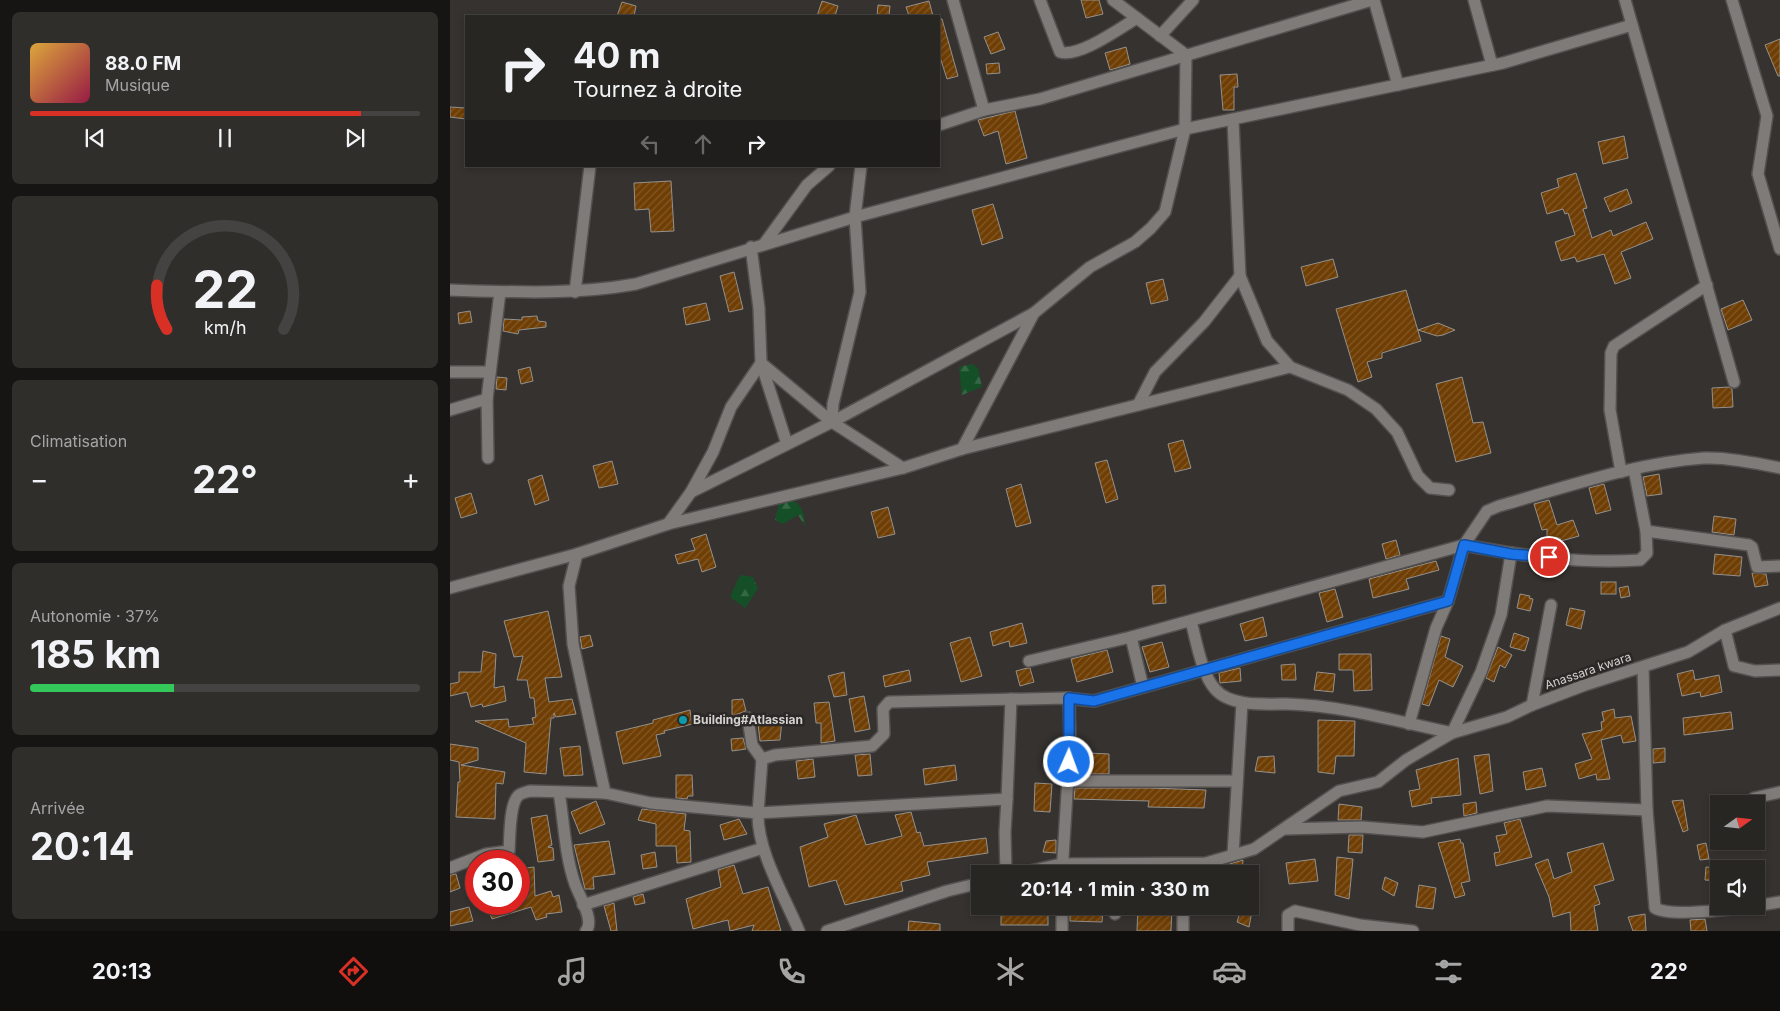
<!DOCTYPE html>
<html lang="fr">
<head>
<meta charset="utf-8">
<style>
  body { margin:0; font-family:Inter,sans-serif; background:#302e2b; color:#f1f3f6; height:100vh; display:flex; flex-direction:column; font-size:19px; white-space:nowrap }
  * { box-sizing:border-box; margin:0 }
  p { font-size:16px; color:#a5a5a6 }
  .icon { flex:none; width:28px; height:28px; fill:none; stroke:currentColor; stroke-width:2; stroke-linecap:round; stroke-linejoin:round }
  .map { position:relative; flex:1; overflow:hidden }
  .panel { display:flex; flex-direction:column; gap:12px; padding:12px; background:#161513; width:450px }
  .panel>* { flex:none }
  .guide { position:absolute; left:15px; top:15px; width:475px; height:152px; border-radius:0px; box-shadow:0 2px 8px #0003,0 0 0 1px #444341; background:#282623; color:#f1f3f6; overflow:hidden }
  .needle { width:32px; rotate:75deg }
  .tools { position:absolute; left:1260px; top:795px; display:grid; gap:10px }
  .tools a { display:grid; place-items:center; width:55px; height:55px; border-radius:0px; background:#282623; box-shadow:0 2px 8px #0003,0 0 0 1px #444341; font-size:25px }
  .speed { position:absolute; left:15px; top:850px; display:flex; gap:10px; font-size:25px; font-weight:700; text-align:center }
  .speed>* { display:grid; place-content:center; width:65px; height:65px; border-radius:50%; background:#282623; box-shadow:0 2px 8px #0003,0 0 0 1px #444341; line-height:1 }
  .speed .limit { border:8px solid #d22; background:#fff; color:#111 }
  .pin { position:absolute; display:grid; place-items:center; width:42px; height:42px; color:#fff; margin:-21px; border:2px solid #fff; border-radius:50%; box-shadow:0 1px 5px #0007 }
  .me { position:absolute; width:55px; margin:-28px; rotate:2deg; stroke-linejoin:round; filter:drop-shadow(0 0 4px #0008) }
  .turn { display:flex; align-items:center; gap:18px; height:105px; padding:0 25px; font-size:22px }
  .turn .icon { width:65px; height:65px; stroke-width:2.5 }
  .turn b { display:block; font-size:35px; line-height:42px }
  .lanes { display:flex; align-items:center; height:48px; padding:0 25px; background:#0003; justify-content:center; gap:25px; direction:ltr }
  .lanes .off { opacity:.35 }
  .big { font-size:38px; font-weight:700; line-height:1.1 }
  .panel .tile { flex:1; display:flex; flex-direction:column; justify-content:center; gap:8px; min-width:0; padding:0 18px; border-radius:8px; background:#302e2b }
  .panel .dial { align-items:center; gap:0 }
  .dial svg { height:130px; overflow:visible; fill:none; stroke:#444341; stroke-width:7; stroke-linecap:round; text-anchor:middle }
  .dial text { fill:#f1f3f6; stroke:none }
  .song { display:flex; align-items:center; gap:15px }
  .cover { width:60px; height:60px; border-radius:8px; background:linear-gradient(135deg,hsl(40 70% 55%),hsl(340 70% 35%)) }
  .played { height:5px; border-radius:2px; background:linear-gradient(90deg,#d93025 85%,#444341 85%) }
  .keys { display:flex; justify-content:space-around; direction:ltr }
  .heat { display:flex; justify-content:space-between; align-items:center; font-size:28px; direction:ltr }
  .charge { height:8px; border-radius:4px; background:linear-gradient(90deg,#34c759 37%,#444341 0) }
  .trip { position:absolute; left:521px; top:865px; width:288px; height:50px; border-radius:0px; background:#282623; box-shadow:0 2px 8px #0003,0 0 0 1px #444341; font-weight:700; line-height:50px; text-align:center }
  .tab-bar { display:flex; height:80px; justify-content:space-around; align-items:center; background:#100f0e; color:#a5a5a6 }
  .tab-bar .icon { width:35px; height:35px }
  .tab-bar .selected { color:#d93025 }
  .tab-bar b { font-size:22px; color:#f1f3f6 }
  main { display:flex; flex:1; min-height:0 }
  .map>svg:first-child { display:block }
  .forest { fill:url(#forest-firs) }
  .building { fill:url(#building-hatch); stroke:#94918d }
  .lines { fill:none; stroke-linecap:round; stroke-linejoin:round }
  .street-casing { stroke:#53504f; stroke-width:14 }
  .street { stroke:#7e7b78; stroke-width:11 }
  .route-casing { stroke:#114b97; stroke-width:12 }
  .route { stroke:#1a73e8; stroke-width:9 }
  .culture-dot { fill:#0f9aa8; stroke:#2b2825; stroke-width:2 }
  .labels { text-anchor:middle; stroke-width:5; stroke-linejoin:round; paint-order:stroke }
  .street-label { font-size:12px; fill:#d4d2d1; stroke:#2b2825 }
  .poi-label { font-size:12px; font-weight:bold; fill:#d4d2d1; stroke:#2b2825; text-anchor:start }
</style>
</head>
<body>
<main>
<section class="panel">
<div class="tile">
<div class="song"><i class="cover"></i><div><b>88.0 FM</b><p>Musique</p></div></div>
<div class="played"></div>
<div class="keys"><svg class="icon" aria-label="previous" viewBox="0 0 24 24"><path d="M18 5L8 12l10 7zM5 5v14"/></svg><svg class="icon" aria-label="pause" viewBox="0 0 24 24"><path d="M8 5v14M16 5v14"/></svg><svg class="icon" aria-label="next" viewBox="0 0 24 24"><path d="M6 5l10 7-10 7zM19 5v14"/></svg></div>
</div>
<div class="tile dial"><svg viewBox="0 0 100 80">
<path d="M14 69A42 42 0 1 1 86 69"/>
<path d="M14 69A42 42 0 0 1 8 42" stroke="#d93025"/>
<text x="50" y="56" font-size="32" font-weight="700">22</text>
<text x="50" y="72" font-size="11">km/h</text>
</svg></div>
<div class="tile"><p>Climatisation</p>
<div class="heat"><a>−</a><b class="big">22°</b><a>+</a></div>
</div>
<div class="tile"><p>Autonomie · 37%</p><b class="big">185 km</b><div class="charge"></div></div>
<div class="tile"><p>Arrivée</p><b class="big">20:14</b></div>
</section>
<div class="map">
<svg width="1330" height="931" viewBox="0 0 1330 931">
  <defs>
    <pattern id="forest-firs" width="22" height="20" patternUnits="userSpaceOnUse" patternTransform="scale(1.25)"><rect width="22" height="20" fill="#154f28"/><path d="M5 1l3.5 6h-7zM16 11l3.5 6h-7z" fill="#366746"/></pattern>
    <pattern id="building-hatch" width="6" height="6" patternUnits="userSpaceOnUse" patternTransform="scale(1.25)"><rect width="6" height="6" fill="#6f3e04"/><path d="M-1 1l2-2M0 6l6-6M5 7l2-2" fill="none" stroke="#835928"/></pattern>
  </defs>
  <rect width="100%" height="100%" fill="#35322f"/>
  <g class="forest">
    <polygon points="522,364 528,368 532,387 512,395 509,367"/>
    <path d="M338 498C352 504 354 511 355 526L348 515 333 524 325 520 329 503Z"/>
    <polygon points="290,575 303,577 308,589 295,608 280,597"/>
  </g>
  <g class="building">
    <polygon points="631,0 649,0 653,14 636,18"/>
    <polygon points="372,1 388,6 385,16 367,16"/>
    <polygon points="479,1 483,16 459,16 456,7"/>
    <polygon points="172,2 186,6 184,16 167,16"/>
    <polygon points="428,5 440,6 439,16 427,16"/>
    <polygon points="489,19 492,19 508,76 497,79 489,54"/>
    <polygon points="548,32 555,49 541,54 534,37"/>
    <polygon points="1330,39 1330,76 1328,76 1315,45"/>
    <polygon points="676,47 680,64 660,70 655,53"/>
    <polygon points="549,63 550,73 537,74 536,64"/>
    <polygon points="787,74 788,87 784,87 784,110 773,110 770,75"/>
    <polygon points="0,107 16,108 16,119 0,117"/>
    <polygon points="565,111 577,158 556,164 548,131 534,136 528,120"/>
    <polygon points="1174,136 1178,158 1153,164 1148,142"/>
    <polygon points="1126,173 1137,208 1133,209 1142,238 1161,230 1163,236 1196,222 1203,239 1171,252 1181,278 1165,284 1154,254 1127,262 1125,257 1111,261 1105,242 1125,235 1118,213 1115,214 1113,209 1097,214 1091,193 1109,187 1107,179"/>
    <polygon points="221,181 224,231 201,232 199,209 185,210 184,183"/>
    <polygon points="1177,189 1182,203 1160,212 1154,198"/>
    <polygon points="543,204 553,238 532,245 522,210"/>
    <polygon points="883,259 888,277 856,286 851,267"/>
    <polygon points="284,272 293,309 279,312 270,276"/>
    <polygon points="713,279 718,300 701,304 696,283"/>
    <polygon points="956,290 971,341 932,353 932,358 917,362 922,377 908,382 886,309"/>
    <polygon points="1293,300 1302,320 1278,330 1271,309"/>
    <polygon points="256,303 260,320 236,325 233,308"/>
    <polygon points="20,311 22,322 9,324 8,313"/>
    <polygon points="87,316 88,321 96,322 96,327 69,330 68,334 53,331 54,319 72,320 72,317"/>
    <polygon points="988,323 1005,330 993,335 987,336 968,330"/>
    <polygon points="80,367 83,381 71,384 68,370"/>
    <polygon points="47,377 57,378 56,390 46,389"/>
    <polygon points="1012,377 1023,423 1033,422 1041,453 1006,462 986,384"/>
    <polygon points="1279,387 1282,389 1283,407 1263,408 1262,388"/>
    <polygon points="733,440 741,468 725,472 718,444"/>
    <polygon points="657,460 668,499 656,503 645,463"/>
    <polygon points="162,461 168,484 149,488 143,466"/>
    <polygon points="1209,474 1212,494 1197,496 1193,477"/>
    <polygon points="92,475 99,500 85,505 78,480"/>
    <polygon points="571,484 581,523 566,527 556,489"/>
    <polygon points="1154,484 1161,510 1146,514 1139,488"/>
    <polygon points="21,493 27,513 11,518 5,498"/>
    <polygon points="1099,500 1107,525 1123,520 1129,536 1111,541 1110,538 1097,538 1097,529 1092,530 1084,504"/>
    <polygon points="438,507 445,534 428,538 421,512"/>
    <polygon points="1264,516 1286,519 1284,535 1262,532"/>
    <polygon points="256,534 266,567 252,572 248,559 228,564 225,555 245,550 241,539"/>
    <polygon points="946,540 950,555 936,559 932,544"/>
    <polygon points="1265,554 1292,557 1290,576 1263,574"/>
    <polygon points="986,561 989,570 956,579 959,589 923,598 919,579"/>
    <polygon points="1302,573 1316,574 1318,585 1305,587"/>
    <rect x="1151" y="582" width="15" height="12"/>
    <polygon points="715,585 716,603 703,604 702,586"/>
    <polygon points="1178,586 1180,596 1171,598 1169,588"/>
    <polygon points="885,589 893,617 877,622 869,593"/>
    <polygon points="1070,594 1080,596 1079,598 1083,599 1080,611 1067,608"/>
    <polygon points="1120,608 1135,611 1131,629 1116,625"/>
    <polygon points="98,611 112,677 95,678 99,702 122,699 126,714 106,717 104,713 104,718 101,718 96,774 74,772 76,743 25,721 58,719 59,727 84,724 82,718 86,717 84,698 80,698 77,680 67,680 73,656 64,657 54,621"/>
    <polygon points="813,617 817,636 795,641 790,624"/>
    <polygon points="572,623 577,643 560,647 559,641 543,646 540,632"/>
    <polygon points="1064,633 1079,638 1075,651 1060,647"/>
    <polygon points="140,635 143,646 132,649 130,637"/>
    <polygon points="991,636 1000,639 995,657 1013,666 1003,687 989,680 979,706 972,704"/>
    <polygon points="520,637 532,676 511,682 500,643"/>
    <polygon points="712,642 719,667 700,672 692,647"/>
    <polygon points="1048,647 1062,655 1055,668 1050,665 1044,682 1036,678"/>
    <polygon points="657,650 663,672 627,682 621,659"/>
    <polygon points="33,651 46,654 44,688 54,686 56,701 33,707 32,704 21,707 17,692 0,696 0,684 9,682 9,672 31,672"/>
    <polygon points="889,654 921,654 922,690 904,691 903,670 889,670"/>
    <polygon points="845,664 846,680 832,680 831,665"/>
    <polygon points="577,668 580,668 584,682 570,686 566,671"/>
    <polygon points="790,668 791,681 770,683 769,673"/>
    <polygon points="459,670 461,681 435,687 433,676"/>
    <polygon points="1243,670 1245,680 1269,675 1272,692 1251,697 1250,692 1232,696 1227,674"/>
    <polygon points="394,672 397,695 384,697 378,676"/>
    <polygon points="867,672 885,674 883,692 864,690"/>
    <polygon points="414,696 420,729 405,732 399,699"/>
    <polygon points="293,699 296,711 282,716 282,700"/>
    <polygon points="379,702 385,741 371,743 371,723 366,723 364,703"/>
    <polygon points="1164,709 1165,718 1181,716 1186,741 1173,743 1171,735 1151,740 1160,779 1147,780 1146,774 1129,779 1125,764 1142,759 1132,734 1152,730 1151,722 1154,721 1152,712"/>
    <polygon points="240,710 242,724 214,731 215,733 206,735 211,756 173,764 166,732 203,723 203,720"/>
    <polygon points="1281,712 1283,729 1234,735 1233,718"/>
    <polygon points="318,715 323,720 332,720 330,740 310,741 307,716"/>
    <polygon points="868,720 905,721 904,756 886,756 884,774 868,772"/>
    <polygon points="293,738 296,749 282,751 281,739"/>
    <polygon points="0,744 28,748 28,760 11,765 55,772 53,784 46,783 45,819 6,817 8,782 10,782 9,762 0,760"/>
    <polygon points="130,746 133,775 114,776 110,748"/>
    <polygon points="1215,748 1215,762 1203,763 1203,749"/>
    <polygon points="639,753 659,754 659,774 640,774"/>
    <polygon points="420,754 422,775 408,776 405,755"/>
    <polygon points="1039,754 1043,791 1030,794 1024,756"/>
    <polygon points="824,756 825,773 805,771 808,757"/>
    <polygon points="1008,758 1011,795 981,798 982,803 962,807 959,791 970,789 966,770"/>
    <polygon points="363,759 365,777 348,779 346,761"/>
    <polygon points="505,765 507,780 475,785 473,769"/>
    <polygon points="1092,768 1096,786 1076,790 1073,772"/>
    <polygon points="226,775 242,775 243,796 238,796 237,799 226,798"/>
    <polygon points="585,783 602,784 600,812 584,811"/>
    <polygon points="625,788 700,788 756,790 754,808 698,807 699,801 624,799"/>
    <polygon points="1233,800 1238,830 1233,832 1222,801"/>
    <polygon points="146,801 155,824 130,834 121,812"/>
    <polygon points="1026,802 1027,813 1014,816 1013,804"/>
    <polygon points="889,804 912,807 911,820 888,820"/>
    <polygon points="192,809 236,814 234,830 240,831 241,862 227,863 226,846 206,846 206,824 188,820"/>
    <polygon points="461,812 467,833 470,832 474,846 536,838 538,853 477,862 480,875 451,882 453,891 395,905 386,880 359,887 350,847 378,837 374,824 406,815 416,845 452,836 445,815"/>
    <polygon points="97,815 102,845 98,847 103,848 104,860 88,862 81,818"/>
    <polygon points="289,819 297,834 274,840 270,825"/>
    <polygon points="1070,819 1082,857 1046,866 1044,853 1050,852 1046,836 1057,834 1054,823"/>
    <polygon points="899,835 913,835 912,853 898,852"/>
    <polygon points="1010,839 1011,843 1013,843 1020,881 1011,883 1015,895 1005,898 988,843"/>
    <polygon points="606,840 606,853 593,852 596,841"/>
    <polygon points="159,841 165,874 143,877 144,889 135,889 124,845"/>
    <polygon points="1153,843 1164,880 1144,886 1150,904 1144,906 1148,931 1121,931 1120,912 1103,917 1099,897 1085,864 1098,859 1104,879 1122,872 1117,853"/>
    <polygon points="1256,843 1259,859 1250,860 1247,845"/>
    <polygon points="205,852 207,867 193,869 191,855"/>
    <polygon points="887,857 903,859 899,899 885,895"/>
    <polygon points="865,859 868,881 839,884 836,863"/>
    <polygon points="793,860 792,874 769,874 770,867"/>
    <polygon points="284,865 293,894 318,887 331,931 302,931 304,925 280,931 278,920 243,929 236,899 271,887 268,870"/>
    <polygon points="84,867 85,896 101,891 103,897 109,895 112,912 96,914 97,917 86,920 81,907 42,919 37,906 46,904 69,904 69,869"/>
    <polygon points="1256,867 1269,868 1269,881 1255,880"/>
    <polygon points="6,874 10,888 0,892 0,875"/>
    <polygon points="935,877 948,883 944,896 932,889"/>
    <polygon points="969,885 986,888 983,909 966,907"/>
    <polygon points="193,894 195,903 185,905 183,897"/>
    <polygon points="164,903 167,931 161,931 154,906"/>
    <rect x="551" y="906" width="47" height="19"/>
    <polygon points="620,906 653,908 652,922 620,921"/>
    <polygon points="688,906 722,906 721,931 687,931"/>
    <polygon points="792,906 803,906 799,927 787,922"/>
    <polygon points="19,907 23,921 0,926 0,912"/>
    <polygon points="1195,914 1196,931 1183,931 1178,917"/>
    <polygon points="1255,919 1257,931 1241,931 1240,920"/>
    <polygon points="459,921 490,924 490,931 458,931"/>
  </g>
  <g class="lines">
    <g class="street-casing">
      <g id="street">
        <polyline points="503,0 534,110"/>
        <path d="M590 0 610 52C629 58 670 28 687 18"/>
        <polyline points="663,0 736,55"/>
        <polyline points="924,0 948,85"/>
        <polyline points="1024,0 1042,65"/>
        <polyline points="1175,0 1284,382"/>
        <polyline points="1282,0 1317,116 1308,174 1330,249"/>
        <polyline points="710,36 743,0"/>
        <polyline points="783,120 790,276 817,341 840,367 898,390 926,409 947,432 968,476 980,488 999,490"/>
        <polyline points="489,125 534,110 590,99 922,0"/>
        <polyline points="314,244 357,185 379,166"/>
        <polyline points="301,247 309,308 311,363 337,444"/>
        <path d="M0 290C63 292 124 295 186 284L405 217 735 129 1053 63 1182 25"/>
        <polyline points="125,292 140,166"/>
        <polyline points="0,372 40,372"/>
        <polyline points="37,399 38,458"/>
        <polyline points="688,405 705,372 754,322 790,276"/>
        <polyline points="0,410 37,399 50,292"/>
        <polyline points="382,422 584,313"/>
        <polyline points="512,449 584,313 640,267 685,242 701,228 715,212 735,129 736,55"/>
        <polyline points="1171,472 1160,410 1161,353 1164,346 1257,285"/>
        <polyline points="241,492 382,422 383,404 410,292 405,217 411,166"/>
        <polyline points="218,524 241,492 263,452 281,407 311,363 382,422 453,468"/>
        <polyline points="1196,531 1299,545 1302,547 1307,567 1330,566"/>
        <path d="M127 554 119 586 123 644 155 793 201 803 308 813C307 851 334 895 349 931"/>
        <polyline points="0,588 127,554 218,524 453,468 512,449 840,367"/>
        <path d="M741 621C746 640 752 675 765 689 780 707 816 704 837 704 890 705 950 722 1002 733L1031 672 1051 615 1061 554"/>
        <polyline points="1275,630 1284,666 1305,671 1330,670"/>
        <polyline points="579,661 681,637"/>
        <path d="M1193 667 1197 810 1205 908C1223 919 1307 906 1330 902"/>
        <path d="M693 687 681 637 1014 545C1072 556 1131 564 1190 560L1197 553 1196 531 1184 469"/>
        <polyline points="1082,705 1101,605"/>
        <polyline points="298,718 302,745 312,759"/>
        <path d="M959 724 986 628 998 601 1014 545 1037 511 1049 506C1116 487 1185 463 1254 458 1278 457 1307 463 1330 468"/>
        <polyline points="618,781 786,781"/>
        <path d="M109 792C114 822 115 856 125 884 129 896 145 920 136 931"/>
        <polyline points="1304,798 1330,792"/>
        <polyline points="557,799 561,699"/>
        <polyline points="835,829 912,827 973,832 1097,806 1197,810"/>
        <polyline points="783,855 792,703"/>
        <path d="M0 868 36 854 59 851C60 839 59 803 69 795 72 793 77 792 80 791L155 793"/>
        <polyline points="556,874 555,832 557,799 308,813 312,759 325,755 422,746 434,734 433,709 439,702 616,698 644,701 998,601"/>
        <polyline points="567,874 611,864 756,863 804,849 889,791 928,782 956,760 1002,733 1057,717 1082,705 1135,685 1238,652 1275,630 1330,608"/>
        <polyline points="612,874 620,744 619,698"/>
        <polyline points="133,905 313,848"/>
        <polyline points="612,906 612,931"/>
        <polyline points="665,914 666,906"/>
        <polyline points="377,931 497,891 530,883"/>
        <polyline points="733,931 733,906"/>
        <polyline points="838,931 838,915 845,911 910,925 963,931"/>
      </g>
    </g>
    <use href="#street" class="street"/>
  </g>
  <g class="lines">
    <g class="route-casing">
      <polyline id="route" points="619,762 619,698 644,701 998,601 1014,545 1061,554 1099,557"/>
    </g>
    <use href="#route" class="route"/>
  </g>
  <circle class="culture-dot" cx="233" cy="720" r="5"/>
  <g class="labels">
    <g class="street-label">
      <text transform="translate(1138 671) rotate(-19)" y="4">Anassara kwara</text>
    </g>
    <g class="poi-label">
      <text x="243" y="724">Building#Atlassian</text>
    </g>
  </g>
</svg>
<div class="tools">
<a><svg class="needle" viewBox="-14 -14 28 28"><path d="M0-13l5 13h-10z" fill="#e53935"/><path d="M0 13l5-13h-10z" fill="#a5a5a6"/></svg></a>
<a><svg class="icon" aria-label="sound" viewBox="0 0 24 24"><path d="M4 9h4l5-4v14l-5-4H4zM17 9q2 3 0 6"/></svg></a>
</div>
<div class="speed"><div class="limit">30</div></div>
<div class="pin" style="left:1099px;top:557px;background:#d93025"><svg class="icon" aria-label="arrive" viewBox="0 0 24 24"><path d="M6 21V4h12l-3 4 3 4H6"/></svg></div>
<svg class="me" style="left:619px;top:762px" viewBox="-20 -20 40 40"><circle r="17" fill="#1a73e8" stroke="#fff" stroke-width="3"/><path d="M0-11L8 9 0 5-8 9z" fill="#fff"/></svg>
<div class="trip">20:14 · 1 min · 330 m</div>
<div class="guide">
<div class="turn"><svg class="icon" aria-label="right" viewBox="0 0 24 24"><path d="M7 20v-9h11M14 6l5 5-5 5"/></svg><div><b>40 m</b>Tournez à droite</div></div>
<div class="lanes"><svg class="icon off" aria-label="left" viewBox="0 0 24 24"><path d="M17 20v-9H6M10 6l-5 5 5 5"/></svg><svg class="icon off" aria-label="ahead" viewBox="0 0 24 24"><path d="M12 20V5M6 11l6-6 6 6"/></svg><svg class="icon" aria-label="right" viewBox="0 0 24 24"><path d="M7 20v-9h11M14 6l5 5-5 5"/></svg></div>
</div>
</div>
</main>
<nav class="tab-bar">
<b>20:13</b>
<svg class="icon selected" aria-label="directions" viewBox="0 0 24 24"><path d="M12 3l9 9-9 9-9-9zM9 14v-3h6M13 9l2 2-2 2"/></svg>
<svg class="icon" aria-label="music" viewBox="0 0 24 24"><path d="M9 18V5l10-2v13"/><circle cx="6" cy="18" r="3"/><circle cx="16" cy="16" r="3"/></svg>
<svg class="icon" aria-label="phone" viewBox="0 0 24 24"><path d="M5 4h4l2 5-3 2q2 4 5 5l2-3 5 2v4C11 20 4 13 5 4z"/></svg>
<svg class="icon" aria-label="climate" viewBox="0 0 24 24"><path d="M12 3v18M4 7l16 10M4 17L20 7"/></svg>
<svg class="icon" aria-label="car" viewBox="0 0 24 24"><path d="M5 17H2v-5l4-1 3-4h7l3 4 3 1v5h-3M9 17h6M6 11h13"/><circle cx="7" cy="17" r="2"/><circle cx="17" cy="17" r="2"/></svg>
<svg class="icon" aria-label="filters" viewBox="0 0 24 24"><path d="M4 7h16M4 17h16"/><circle cx="9" cy="7" r="2"/><circle cx="15" cy="17" r="2"/></svg>
<b>22°</b>
</nav>
</body>
</html>
